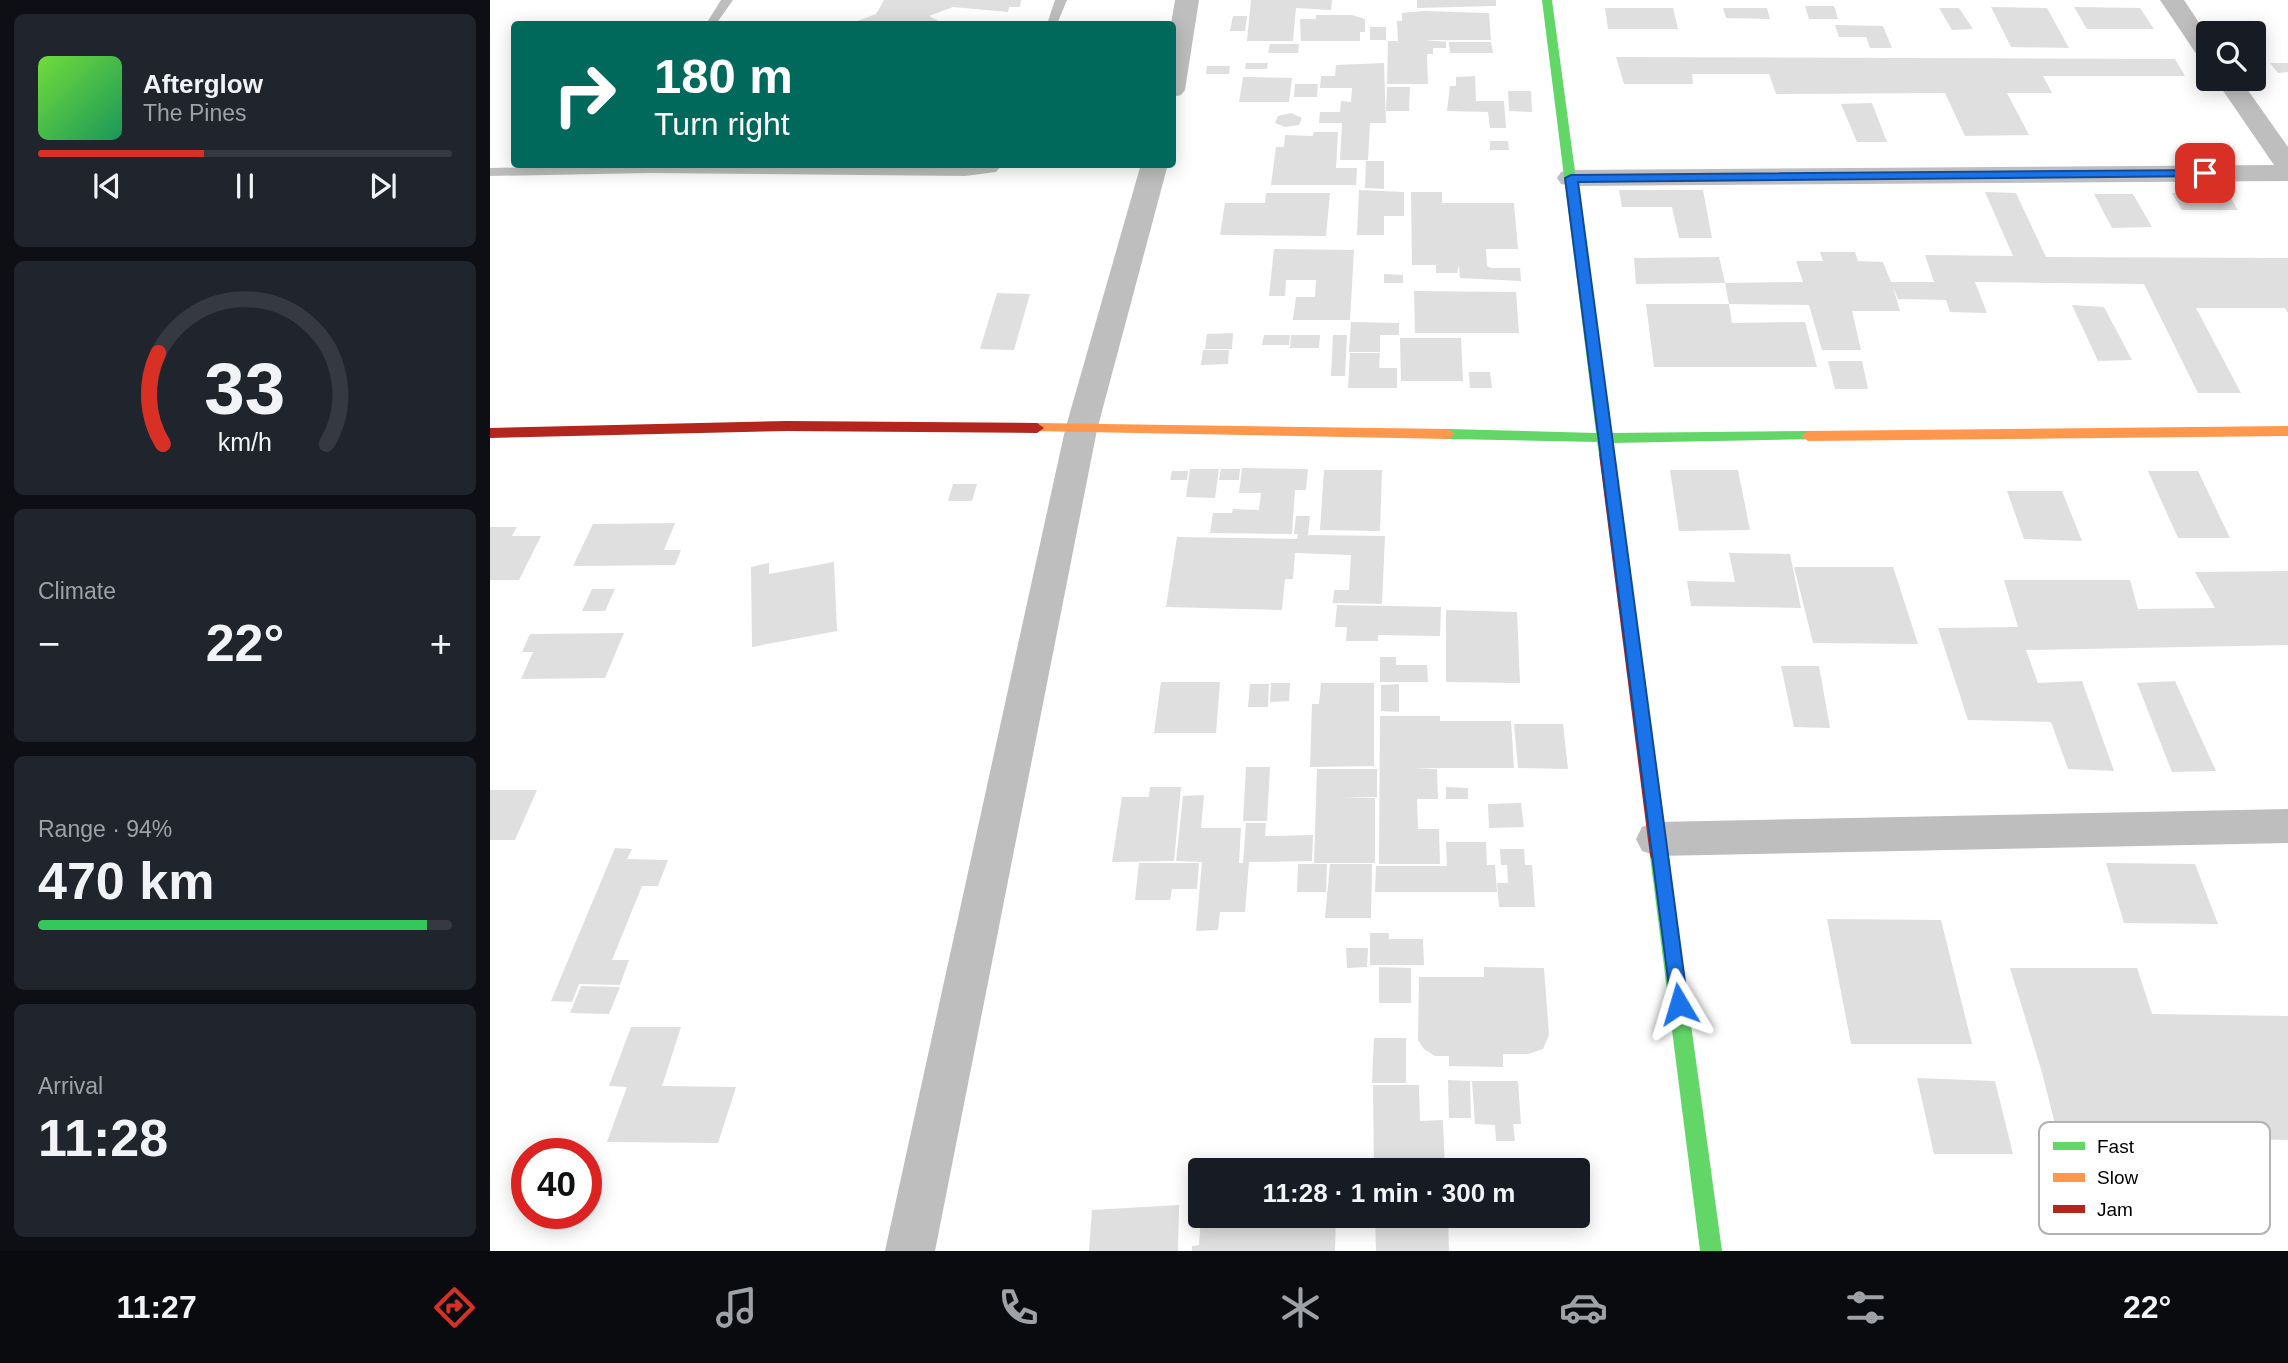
<!DOCTYPE html>
<html lang="en">
<head>
<meta charset="utf-8">
<style>
  body { margin:0; font-family:Arial,sans-serif; background:#20242c; color:#f1f3f6; height:100vh; display:flex; flex-direction:column; font-size:26px; white-space:nowrap }
  * { box-sizing:border-box; margin:0 }
  p { font-size:23px; color:#9ea1a6 }
  .icon { flex:none; width:38px; height:38px; fill:none; stroke:currentColor; stroke-width:2; stroke-linecap:round; stroke-linejoin:round }
  .map { position:relative; flex:1; overflow:hidden }
  .side { display:flex; flex-direction:column; gap:14px; padding:14px; background:#0d0f14; width:490px }
  .side>* { flex:none }
  .guide { position:absolute; left:21px; top:21px; width:665px; height:147px; border-radius:7px; box-shadow:0 4px 18px #0003; background:#00695c; color:#fff; overflow:hidden }
  .controls { position:absolute; left:1706px; top:21px; display:grid; gap:14px }
  .controls a { display:grid; place-items:center; width:70px; height:70px; border-radius:7px; background:#171b24; box-shadow:0 4px 18px #0003; font-size:35px }
  .speed { position:absolute; left:21px; top:1138px; display:flex; gap:14px; font-size:35px; font-weight:700; text-align:center }
  .speed>* { display:grid; place-content:center; width:91px; height:91px; border-radius:50%; background:#171b24; box-shadow:0 4px 18px #0003; line-height:1 }
  .speed .limit { border:10px solid #d22; background:#fff; color:#111 }
  .pin { position:absolute; display:grid; place-items:center; width:60px; height:60px; color:#fff; margin:-30px; border-radius:14px; box-shadow:0 4px 10px #0006 }
  .me { position:absolute; width:77px; margin:-38px; rotate:353deg; stroke-linejoin:round; filter:drop-shadow(0 0 5px #0008) }
  .turn { display:flex; align-items:center; gap:24px; height:147px; padding:0 28px; font-size:32px }
  .turn .icon { width:91px; height:91px; stroke-width:2.5 }
  .turn b { display:block; font-size:49px; line-height:60px }
  .big { font-size:52px; font-weight:800; line-height:1.1 }
  .side .card { flex:1; display:flex; flex-direction:column; justify-content:center; gap:10px; min-width:0; padding:0 24px; border-radius:10px; background:#20242c }
  .side .dial { align-items:center; gap:0 }
  .dial svg { height:182px; overflow:visible; fill:none; stroke:#363941; stroke-width:7; stroke-linecap:round; text-anchor:middle }
  .dial text { fill:#f1f3f6; stroke:none }
  .song { display:flex; align-items:center; gap:21px }
  .cover { width:84px; height:84px; border-radius:10px; background:linear-gradient(135deg,hsl(100 70% 55%),hsl(150 70% 35%)) }
  .played { height:7px; border-radius:4px; background:linear-gradient(90deg,#d93025 40%,#363941 40%) }
  .keys { display:flex; justify-content:space-around; direction:ltr }
  .heat { display:flex; justify-content:space-between; align-items:center; font-size:38px; direction:ltr }
  .charge { height:10px; border-radius:5px; background:linear-gradient(90deg,#34c759 94%,#363941 0) }
  .trip { position:absolute; left:698px; top:1158px; width:402px; height:70px; border-radius:7px; background:#171b24; box-shadow:0 4px 18px #0003; font-weight:800; line-height:70px; text-align:center }
  .menu { display:flex; height:112px; justify-content:space-around; align-items:center; background:#090b0e; color:#9ea1a6 }
  .menu .icon { width:49px; height:49px }
  .menu .on { color:#d93025 }
  .menu b { font-size:32px; color:#f1f3f6 }
  main { display:flex; flex:1; min-height:0 }
  .map>svg:first-child { display:block }
  .building { fill:#dfdfdf }
  .lines { fill:none; stroke-linecap:round; stroke-linejoin:round }
  .lane { fill:#bebebe; fill-rule:evenodd }
  .street { fill:#bebebe; fill-rule:evenodd }
  .fast { fill:#63d668; fill-rule:evenodd }
  .slow { fill:#ff974d; fill-rule:evenodd }
  .jam { fill:#b3261e; fill-rule:evenodd }
  .route { fill:#1a73e8; stroke:#114b97; stroke-width:2 }
  .key { fill:#fff; stroke:#b2b2b2; stroke-width:2 }
  .key-label { font-size:19px; fill:#000 }
</style>
</head>
<body>
<main>
<section class="side">
<div class="card">
<div class="song"><i class="cover"></i><div><b>Afterglow</b><p>The Pines</p></div></div>
<div class="played"></div>
<div class="keys"><svg class="icon" aria-label="previous" viewBox="0 0 24 24"><path d="M18 5L8 12l10 7zM5 5v14"/></svg><svg class="icon" aria-label="pause" viewBox="0 0 24 24"><path d="M8 5v14M16 5v14"/></svg><svg class="icon" aria-label="next" viewBox="0 0 24 24"><path d="M6 5l10 7-10 7zM19 5v14"/></svg></div>
</div>
<div class="card dial"><svg viewBox="0 0 100 80">
<path d="M14 69A42 42 0 1 1 86 69"/>
<path d="M14 69A42 42 0 0 1 12 29" stroke="#d93025"/>
<text x="50" y="56" font-size="32" font-weight="700">33</text>
<text x="50" y="72" font-size="11">km/h</text>
</svg></div>
<div class="card"><p>Climate</p>
<div class="heat"><a>−</a><b class="big">22°</b><a>+</a></div>
</div>
<div class="card"><p>Range · 94%</p><b class="big">470 km</b><div class="charge"></div></div>
<div class="card"><p>Arrival</p><b class="big">11:28</b></div>
</section>
<div class="map">
<svg width="1798" height="1251" viewBox="0 0 1798 1251">
  <rect width="100%" height="100%" fill="#fff"/>
  <g class="building">
    <polygon points="394,0 531,0 530,7 519,7 518,12 463,7 439,16 454,24 359,24 386,14"/>
    <polygon points="761,0 842,0 841,10 806,8 803,41 757,41"/>
    <polygon points="927,0 1006,0 1006,6 927,8"/>
    <polygon points="1315,6 1344,6 1348,19 1319,19"/>
    <polygon points="1501,7 1557,8 1579,48 1521,47"/>
    <polygon points="1584,7 1650,8 1664,29 1597,29"/>
    <polygon points="1115,8 1183,8 1188,29 1118,29"/>
    <polygon points="1233,8 1277,8 1280,19 1236,18"/>
    <polygon points="1449,8 1469,8 1483,29 1462,30"/>
    <polygon points="933,11 999,13 1001,40 936,40 956,42 956,48 943,48 943,54 937,54 938,84 897,84 898,41 908,41 907,21 912,21 912,13"/>
    <polygon points="826,15 862,15 875,19 875,32 870,32 870,41 811,41 810,19 826,19"/>
    <polygon points="743,16 757,16 755,31 740,31"/>
    <polygon points="1345,25 1393,26 1402,48 1380,48 1376,37 1349,37"/>
    <rect x="880" y="27" width="16" height="13"/>
    <polygon points="959,42 1001,42 1003,53 960,53"/>
    <polygon points="780,44 809,44 808,53 778,53"/>
    <polygon points="1126,57 1685,59 1695,76 1553,76 1562,93 1517,93 1539,135 1475,136 1455,93 1286,94 1279,74 1202,74 1203,84 1134,84"/>
    <polygon points="756,63 778,63 777,69 755,69"/>
    <polygon points="894,63 896,123 880,123 878,160 850,160 852,123 829,123 830,112 850,112 851,101 861,102 862,88 830,88 831,76 845,76 846,65"/>
    <polygon points="1780,63 1798,63 1798,72 1788,73"/>
    <polygon points="717,66 740,66 739,74 716,74"/>
    <polygon points="985,76 986,101 1014,101 1016,128 1000,128 998,112 957,111 960,86 966,86 966,77"/>
    <polygon points="753,77 802,78 799,102 749,102"/>
    <polygon points="805,84 828,84 827,97 804,97"/>
    <polygon points="897,87 920,87 919,111 896,111"/>
    <polygon points="1018,91 1041,91 1042,112 1019,111"/>
    <polygon points="1382,103 1397,142 1367,142 1351,104"/>
    <polygon points="801,113 812,118 809,125 795,127 785,123 788,116"/>
    <polygon points="824,132 848,132 846,168 867,168 866,185 781,185 786,147 794,147 795,135 823,136"/>
    <polygon points="1000,141 1018,141 1019,150 1000,150"/>
    <polygon points="876,161 894,161 894,189 875,188"/>
    <polygon points="869,190 914,192 914,216 894,216 894,235 867,235"/>
    <polygon points="1129,190 1213,190 1222,238 1189,238 1182,207 1132,207"/>
    <polygon points="921,192 952,192 952,203 1024,203 1028,249 996,249 997,266 1001,268 1030,268 1031,281 970,278 969,265 967,273 946,273 946,265 922,265"/>
    <polygon points="1495,192 1526,193 1556,257 1798,258 1798,313 1795,308 1706,308 1751,393 1708,393 1654,284 1485,282 1497,313 1460,312 1456,300 1408,299 1403,287 1410,311 1362,311 1371,350 1332,350 1319,305 1239,304 1235,283 1313,282 1306,261 1333,261 1330,252 1365,252 1368,261 1393,262 1401,282 1444,282 1435,255 1523,256"/>
    <polygon points="1737,192 1748,210 1692,210 1682,193"/>
    <polygon points="776,193 840,193 836,236 730,235 735,203 775,203"/>
    <polygon points="1604,194 1643,194 1662,227 1622,228"/>
    <polygon points="784,249 864,250 860,320 803,320 806,297 825,297 826,280 796,280 795,296 779,296"/>
    <polygon points="1229,257 1235,283 1146,284 1144,258"/>
    <polygon points="894,274 913,275 913,283 894,283"/>
    <polygon points="924,291 1026,292 1029,333 925,333"/>
    <polygon points="507,293 540,294 524,350 490,349"/>
    <polygon points="1156,304 1239,304 1242,323 1315,322 1327,367 1164,367"/>
    <polygon points="1582,305 1614,307 1642,360 1608,361"/>
    <polygon points="861,322 909,323 909,335 890,335 890,352 859,352"/>
    <polygon points="743,333 742,349 715,349 717,334"/>
    <polygon points="774,335 800,335 799,345 772,345"/>
    <polygon points="801,335 830,335 829,348 800,348"/>
    <polygon points="843,335 857,335 855,376 841,376"/>
    <polygon points="910,338 971,338 973,381 911,381"/>
    <polygon points="713,350 739,350 738,364 711,365"/>
    <polygon points="860,353 890,353 889,368 907,368 907,388 858,388"/>
    <polygon points="1338,361 1372,361 1378,389 1345,389"/>
    <polygon points="979,372 1000,372 1002,388 980,388"/>
    <polygon points="752,468 818,469 816,490 805,490 802,534 720,533 723,513 742,513 743,509 769,510 771,493 749,493"/>
    <polygon points="700,469 729,469 725,498 696,497"/>
    <polygon points="731,469 750,469 749,480 729,480"/>
    <polygon points="834,470 892,470 890,531 830,530"/>
    <polygon points="1180,470 1248,470 1260,530 1189,531"/>
    <polygon points="682,471 698,471 697,480 680,480"/>
    <polygon points="1658,471 1708,471 1740,538 1688,538"/>
    <polygon points="463,484 487,484 482,501 458,501"/>
    <polygon points="1517,491 1572,491 1592,541 1534,539"/>
    <polygon points="806,516 820,516 818,535 895,536 892,604 843,603 844,590 859,590 861,555 805,553 803,579 795,579 792,610 676,607 687,537 807,539 808,534 804,534"/>
    <polygon points="185,523 174,550 191,550 185,565 83,566 103,524"/>
    <polygon points="0,527 27,527 22,536 51,536 29,580 0,580"/>
    <polygon points="1239,553 1300,554 1311,608 1201,606 1197,581 1245,582"/>
    <polygon points="344,562 347,631 262,647 261,567 279,563 279,574"/>
    <polygon points="1304,567 1403,567 1428,644 1323,643"/>
    <polygon points="1798,571 1798,645 1536,650 1548,683 1592,681 1624,771 1578,769 1561,722 1478,720 1448,628 1528,627 1514,580 1640,580 1648,609 1725,608 1705,572"/>
    <polygon points="102,589 125,589 115,611 92,611"/>
    <polygon points="847,605 951,607 950,636 888,635 888,641 856,641 857,627 845,627"/>
    <polygon points="956,610 1027,612 1030,683 956,682"/>
    <polygon points="134,633 115,678 31,679 43,652 32,652 40,634"/>
    <polygon points="890,657 906,657 906,665 937,665 938,682 890,682"/>
    <polygon points="1291,666 1329,666 1340,728 1304,727"/>
    <polygon points="1685,681 1726,771 1682,772 1647,683"/>
    <polygon points="671,682 730,682 726,733 664,733"/>
    <polygon points="781,683 800,683 799,701 780,702"/>
    <polygon points="831,683 884,683 884,766 820,767 822,704 829,704"/>
    <polygon points="760,684 779,684 778,707 758,707"/>
    <polygon points="909,684 909,712 891,711 891,685"/>
    <polygon points="890,716 950,716 950,721 1021,721 1024,768 923,768 947,769 948,799 927,799 928,829 949,829 950,864 889,864"/>
    <polygon points="1024,724 1073,724 1078,769 1028,768"/>
    <polygon points="756,767 780,767 777,821 753,821"/>
    <polygon points="827,769 887,769 887,797 853,797 885,798 885,863 824,863"/>
    <polygon points="660,787 691,787 684,861 622,862 632,797 659,797"/>
    <polygon points="956,787 978,788 978,799 956,799"/>
    <polygon points="0,790 47,790 25,840 0,840"/>
    <polygon points="714,795 711,828 751,828 749,863 753,863 756,823 776,823 775,836 823,835 822,861 759,862 755,912 730,912 728,930 706,931 712,862 686,861 693,796"/>
    <polygon points="1031,803 1034,827 999,828 998,804"/>
    <polygon points="956,842 996,842 997,865 1005,865 1007,892 885,892 886,866 957,866"/>
    <polygon points="125,848 142,849 137,859 178,860 168,886 152,886 122,960 139,960 130,985 89,984 82,1002 61,1001"/>
    <polygon points="1010,849 1034,849 1035,865 1042,865 1045,907 1009,907 1007,883 1018,883 1017,865 1011,865"/>
    <polygon points="649,863 709,863 707,889 682,889 680,900 645,900"/>
    <polygon points="1616,863 1705,864 1728,924 1634,923"/>
    <polygon points="808,864 837,864 836,892 807,892"/>
    <polygon points="840,864 882,864 881,918 835,918"/>
    <polygon points="1337,919 1451,920 1482,1044 1361,1044"/>
    <polygon points="880,933 899,933 899,939 933,939 934,965 880,965"/>
    <polygon points="856,948 878,948 877,967 857,968"/>
    <polygon points="889,967 921,968 921,1003 889,1003"/>
    <polygon points="994,967 1054,968 1059,1035 1053,1049 1038,1054 1013,1054 1013,1067 959,1066 959,1056 945,1056 934,1049 928,1040 929,977 994,977"/>
    <polygon points="1520,968 1647,968 1662,1014 1798,1016 1798,1140 1706,1138 1711,1153 1573,1155 1551,1069"/>
    <polygon points="91,986 130,987 119,1014 80,1013"/>
    <polygon points="141,1027 191,1027 172,1086 246,1087 228,1143 117,1142 137,1087 119,1086"/>
    <polygon points="884,1038 916,1038 916,1083 882,1083"/>
    <polygon points="1427,1078 1505,1081 1523,1154 1444,1154"/>
    <polygon points="958,1080 980,1081 981,1118 959,1118"/>
    <polygon points="982,1081 1028,1081 1031,1124 1023,1124 1025,1141 1006,1141 1005,1125 985,1124"/>
    <polygon points="883,1085 929,1085 930,1121 953,1120 955,1171 884,1171"/>
    <rect x="1000" y="1160" width="82" height="11"/>
    <polygon points="689,1205 688,1251 599,1251 602,1210"/>
    <polygon points="711,1216 846,1216 845,1251 702,1251 702,1246 709,1245"/>
    <polygon points="885,1216 958,1216 959,1251 886,1251"/>
  </g>
  <g class="lines">
    <g class="lane">
      <polygon points="231,0 243,0 226,24 216,24"/>
      <polygon points="565,0 577,0 567,24 557,24"/>
      <polygon points="499,164 513,164 506,172 475,176 159,173 0,176 0,168 159,165 475,168"/>
    </g>
    <g class="street">
      <polygon points="685,0 709,0 695,90 691,95 682,97 681,24"/>
      <polygon points="1670,0 1694,0 1718,36 1718,60 1709,58"/>
      <polygon points="1725,79 1750,79 1798,147 1798,181 1081,186 1071,184 1067,178 1071,172 1081,170 1784,165"/>
      <polygon points="651,164 678,164 607,430 445,1251 395,1251 575,430"/>
      <polygon points="1798,809 1798,843 1167,856 1152,851 1146,839 1152,827 1167,822"/>
    </g>
    <g class="fast">
      <polygon points="1052,0 1062,0 1120,433 1318,431 1325,436 1323,439 1122,443 1123,454 1116,459 1109,454 1107,442 958,439 951,434 958,429 1106,433"/>
      <polygon points="1169,849 1175,851 1178,856 1232,1251 1210,1251 1160,856 1163,851"/>
    </g>
    <g class="slow">
      <polygon points="547,423 958,429 965,434 958,439 542,431 540,428"/>
      <polygon points="1798,426 1798,436 1318,441 1311,436 1318,431"/>
    </g>
    <g class="jam">
      <polygon points="296,421 547,423 554,428 547,433 296,431 0,438 0,428"/>
      <polygon points="1116,449 1123,454 1178,856 1175,861 1169,863 1163,861 1160,856 1109,454"/>
    </g>
  </g>
  <polygon class="route" points="1715,170 1720,171 1720,176 1088,182 1198,1004 1195,1010 1189,1012 1182,1010 1075,178 1081,175"/>
  <rect x="1549" y="1122" width="231" height="112" rx="10" class="key"/>
  <rect x="1563" y="1142" width="32" height="8" fill="#63d668"/>
  <rect x="1563" y="1173" width="32" height="9" fill="#ff974d"/>
  <rect x="1563" y="1205" width="32" height="8" fill="#b3261e"/>
  <g class="key-label">
    <text x="1607" y="1153">Fast</text>
    <text x="1607" y="1184">Slow</text>
    <text x="1607" y="1216">Jam</text>
  </g>
</svg>
<div class="controls">
<a><svg class="icon" aria-label="search" viewBox="0 0 24 24"><circle cx="10" cy="10" r="6"/><path d="M15 15l6 6"/></svg></a>
</div>
<div class="speed"><div class="limit">40</div></div>
<div class="pin" style="left:1715px;top:173px;background:#d93025"><svg class="icon" aria-label="arrive" viewBox="0 0 24 24"><path d="M6 21V4h12l-3 4 3 4H6"/></svg></div>
<svg class="me" style="left:1189px;top:1004px" viewBox="-20 -20 40 40"><path d="M0-17L14 15 0 8-14 15z" fill="#1a73e8" stroke="#fff" stroke-width="4"/></svg>
<div class="trip">11:28 · 1 min · 300 m</div>
<div class="guide">
<div class="turn"><svg class="icon" aria-label="right" viewBox="0 0 24 24"><path d="M7 20v-9h11M14 6l5 5-5 5"/></svg><div><b>180 m</b>Turn right</div></div>
</div>
</div>
</main>
<nav class="menu">
<b>11:27</b>
<svg class="icon on" aria-label="directions" viewBox="0 0 24 24"><path d="M12 3l9 9-9 9-9-9zM9 14v-3h6M13 9l2 2-2 2"/></svg>
<svg class="icon" aria-label="music" viewBox="0 0 24 24"><path d="M9 18V5l10-2v13"/><circle cx="6" cy="18" r="3"/><circle cx="16" cy="16" r="3"/></svg>
<svg class="icon" aria-label="phone" viewBox="0 0 24 24"><path d="M5 4h4l2 5-3 2q2 4 5 5l2-3 5 2v4C11 20 4 13 5 4z"/></svg>
<svg class="icon" aria-label="climate" viewBox="0 0 24 24"><path d="M12 3v18M4 7l16 10M4 17L20 7"/></svg>
<svg class="icon" aria-label="car" viewBox="0 0 24 24"><path d="M5 17H2v-5l4-1 3-4h7l3 4 3 1v5h-3M9 17h6M6 11h13"/><circle cx="7" cy="17" r="2"/><circle cx="17" cy="17" r="2"/></svg>
<svg class="icon" aria-label="filters" viewBox="0 0 24 24"><path d="M4 7h16M4 17h16"/><circle cx="9" cy="7" r="2"/><circle cx="15" cy="17" r="2"/></svg>
<b>22°</b>
</nav>
</body>
</html>
